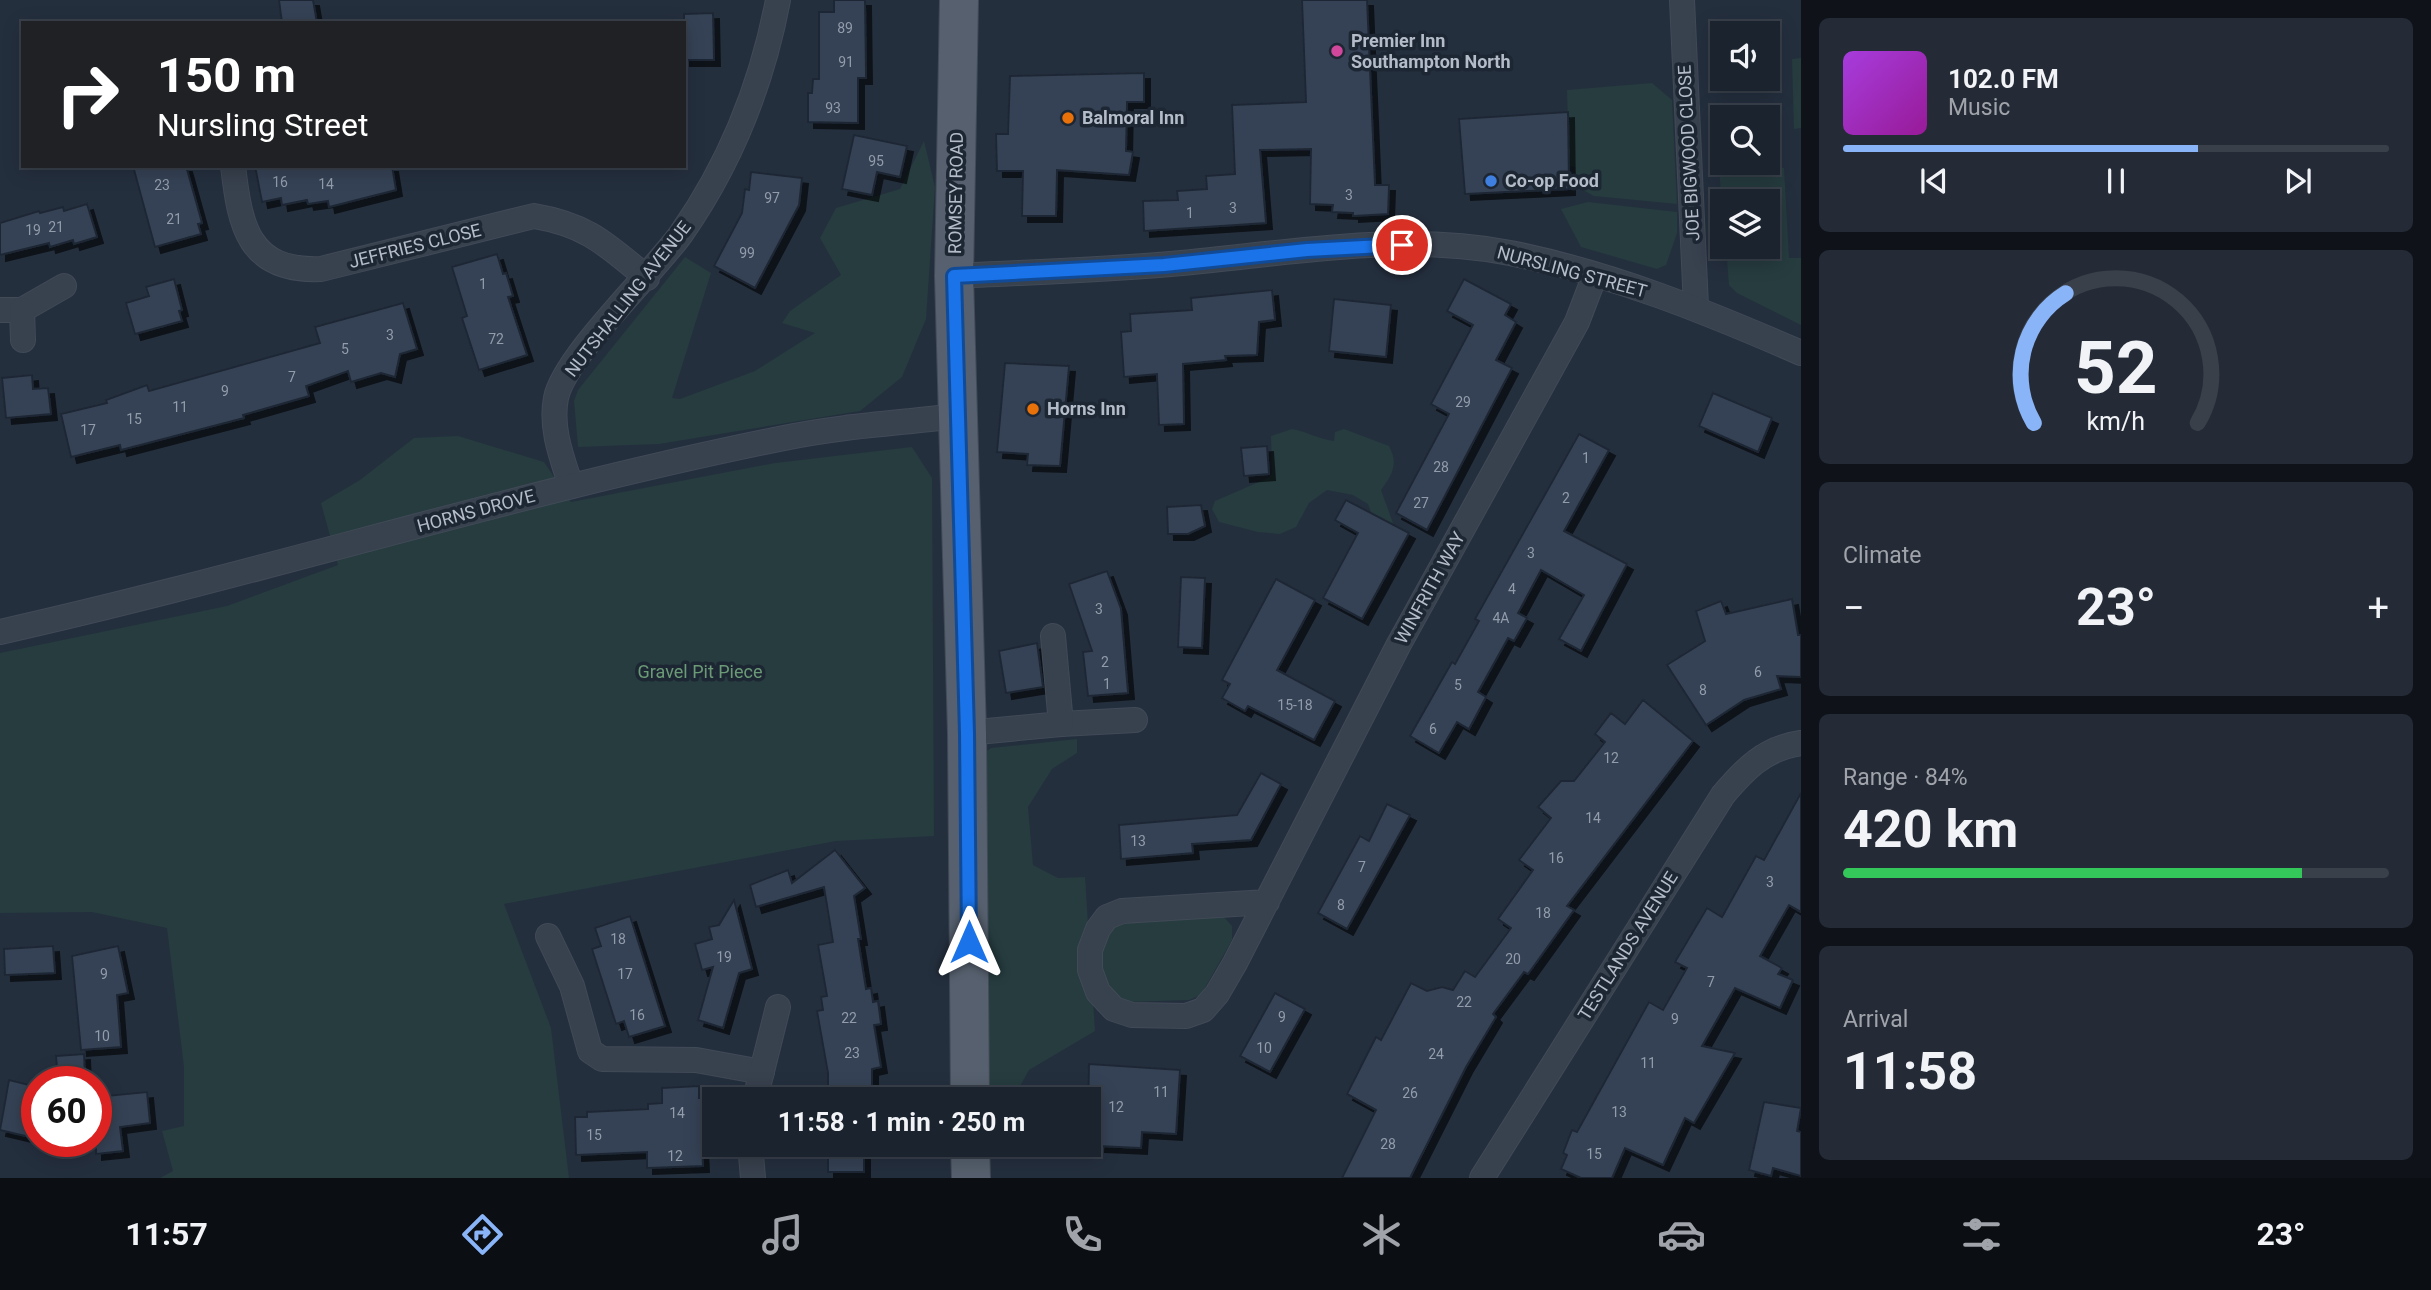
<!DOCTYPE html>
<html lang="en">
<head>
<meta charset="utf-8">
<style>
  body { margin:0; font-family:Roboto,sans-serif; background:#242b36; color:#f1f3f6; height:100vh; display:flex; flex-direction:column; font-size:26px; white-space:nowrap }
  * { box-sizing:border-box; margin:0 }
  p { font-size:23px; color:#a0a4aa }
  .icon { flex:none; width:38px; height:38px; fill:none; stroke:currentColor; stroke-width:2; stroke-linecap:round; stroke-linejoin:round }
  .map { position:relative; flex:1; overflow:hidden }
  .sheet { display:flex; flex-direction:column; gap:18px; padding:18px; background:#0f1319; width:630px }
  .sheet>* { flex:none }
  .guide { position:absolute; left:21px; top:21px; width:665px; height:147px; border-radius:0px; box-shadow:0 4px 18px #0003,0 0 0 2px #39404a; background:#202124; color:#fff; overflow:hidden }
  .controls { position:absolute; left:1710px; top:21px; display:grid; gap:14px }
  .controls a { display:grid; place-items:center; width:70px; height:70px; border-radius:0px; background:#1b232e; box-shadow:0 4px 18px #0003,0 0 0 2px #39404a; font-size:35px }
  .speed { position:absolute; left:21px; top:1066px; display:flex; gap:14px; font-size:35px; font-weight:700; text-align:center }
  .speed>* { display:grid; place-content:center; width:91px; height:91px; border-radius:50%; background:#1b232e; box-shadow:0 4px 18px #0003,0 0 0 2px #39404a; line-height:1 }
  .speed .limit { border:10px solid #d22; background:#fff; color:#111 }
  .pin { position:absolute; display:grid; place-items:center; width:60px; height:60px; color:#fff; margin:-30px; border:4px solid #fff; border-radius:50%; box-shadow:0 2px 7px #0007 }
  .me { position:absolute; width:77px; margin:-38px; rotate:0deg; stroke-linejoin:round; filter:drop-shadow(0 0 5px #0008) }
  .turn { display:flex; align-items:center; gap:24px; height:147px; padding:0 21px; font-size:32px }
  .turn .icon { width:91px; height:91px; stroke-width:2.5 }
  .turn b { display:block; font-size:49px; line-height:60px }
  .big { font-size:52px; font-weight:700; line-height:1.1 }
  .sheet .tile { flex:1; display:flex; flex-direction:column; justify-content:center; gap:10px; min-width:0; padding:0 24px; border-radius:10px; background:#242b36 }
  .sheet .dial { align-items:center; gap:0 }
  .dial svg { height:182px; overflow:visible; fill:none; stroke:#39404a; stroke-width:7; stroke-linecap:round; text-anchor:middle }
  .dial text { fill:#f1f3f6; stroke:none }
  .song { display:flex; align-items:center; gap:21px }
  .cover { width:84px; height:84px; border-radius:10px; background:linear-gradient(135deg,hsl(280 70% 55%),hsl(300 70% 35%)) }
  .played { height:7px; border-radius:4px; background:linear-gradient(90deg,#8ab4f8 65%,#39404a 65%) }
  .keys { display:flex; justify-content:space-around; direction:ltr }
  .heat { display:flex; justify-content:space-between; align-items:center; font-size:38px; direction:ltr }
  .charge { height:10px; border-radius:5px; background:linear-gradient(90deg,#34c759 84%,#39404a 0) }
  .trip { position:absolute; left:702px; top:1087px; width:399px; height:70px; border-radius:0px; background:#1b232e; box-shadow:0 4px 18px #0003,0 0 0 2px #39404a; font-weight:700; line-height:70px; text-align:center }
  .tabs { display:flex; height:112px; justify-content:space-around; align-items:center; background:#0b0e12; color:#a0a4aa }
  .tabs .icon { width:49px; height:49px }
  .tabs .active { color:#8ab4f8 }
  .tabs b { font-size:32px; color:#f1f3f6 }
  main { display:flex; flex:1; min-height:0 }
  .map>svg:first-child { display:block }
  .green { fill:#263c3f }
  .building { fill:#364354; stroke:#1f2835; stroke-width:2; filter:url(#shadow) }
  .lines { fill:none; stroke-linecap:round; stroke-linejoin:round }
  .minor-casing { stroke:#414a57; stroke-width:26 }
  .primary-casing { stroke:#414a57; stroke-width:40 }
  .minor { stroke:#38414e; stroke-width:24 }
  .primary { stroke:#56606e; stroke-width:38 }
  .route-casing { stroke:#114b97; stroke-width:18 }
  .route { stroke:#1a73e8; stroke-width:12 }
  .hotel-dot { fill:#d1479c; stroke:#1d2633; stroke-width:2.5 }
  .food-dot { fill:#e8710a; stroke:#1d2633; stroke-width:2.5 }
  .shop-dot { fill:#3f7fe0; stroke:#1d2633; stroke-width:2.5 }
  .labels { text-anchor:middle; stroke-width:7; stroke-linejoin:round; paint-order:stroke }
  .number-label { font-size:14px; fill:#929caa }
  .poi-label { font-size:18px; font-weight:bold; fill:#b4bcc9; stroke:#1d2633; text-anchor:start }
  .street-label { font-size:18px; fill:#b4bcc9; stroke:#1d2633 }
  .park-label { font-size:18px; fill:#6b9a76; stroke:#1d2633 }
</style>
</head>
<body>
<main>
<div class="map">
<svg width="1801" height="1178" viewBox="0 0 1801 1178">
  <defs>
    <filter id="shadow"><feDropShadow dx="6" dy="6" stdDeviation="0" flood-color="#0009"/></filter>
  </defs>
  <rect width="100%" height="100%" fill="#242f3e"/>
  <g class="green">
    <polygon points="1801,58 1801,128 1794,129 1792,59"/>
    <polygon points="1652,83 1672,100 1677,204 1594,196 1577,187 1575,167 1569,166 1567,90"/>
    <polygon points="924,141 935,187 926,319 902,377 860,411 659,444 578,447 574,401 578,390 685,257 711,273 672,398 680,399 755,371 815,333 782,323 790,311 841,275 820,238 836,208 900,189"/>
    <polygon points="1784,168 1789,258 1801,258 1801,325 1737,293 1729,285 1726,247 1768,247 1768,201 1722,204 1719,169"/>
    <polygon points="1588,202 1677,212 1677,233 1666,265 1657,269 1581,247 1561,209"/>
    <path d="M1292 429C1308 432 1318 439 1334 441L1335 432 1344 429 1389 446C1399 464 1392 475 1381 490L1393 523 1392 533 1377 530 1368 504 1353 495 1327 490 1309 503 1296 527 1280 534 1258 532 1219 522 1212 509 1215 501 1268 478 1272 474 1271 436Z"/>
    <polygon points="458,436 544,462 571,502 775,463 912,447 932,478 934,836 836,841 504,904 551,1028 569,1178 160,1178 173,1171 162,1131 184,1126 184,1067 167,928 92,912 0,913 0,653 227,606 338,565 321,503 360,480 414,438"/>
    <polygon points="1077,739 1077,753 1052,769 1028,807 1033,865 1058,878 1085,877 1095,1031 1029,1070 1013,1099 978,1099 978,757 991,748"/>
    <path d="M1223 916 1232 926V940L1201 995 1189 1000 1128 1002 1106 989C1098 959 1095 940 1123 920Z"/>
  </g>
  <g class="building">
    <polygon points="279,0 313,0 317,23 282,23"/>
    <polygon points="834,0 865,0 866,78 858,78 858,123 808,122 808,93 812,93 813,79 819,79 819,12 834,12"/>
    <polygon points="1302,0 1367,0 1375,185 1389,185 1388,214 1353,216 1353,213 1332,212 1333,205 1310,204 1311,149 1260,150 1266,223 1144,231 1143,201 1178,200 1177,191 1207,189 1206,176 1235,174 1232,105 1306,102"/>
    <polygon points="713,13 714,60 684,60 684,14"/>
    <polygon points="1144,73 1144,102 1127,102 1126,151 1133,152 1129,175 1057,170 1056,216 1022,216 1023,171 997,171 996,134 1008,134 1010,76"/>
    <polygon points="1568,112 1569,189 1465,194 1459,119"/>
    <polygon points="854,135 907,146 900,177 877,172 872,195 842,189"/>
    <polygon points="133,166 186,166 202,223 198,224 201,234 155,247"/>
    <polygon points="255,166 392,166 396,190 329,207 328,201 308,204 307,200 282,205 281,198 262,202"/>
    <polygon points="751,172 802,178 799,205 755,288 714,266 742,213 745,189 749,190"/>
    <polygon points="87,204 97,237 74,244 73,240 50,247 49,243 0,255 0,223 39,211 40,213 63,207 64,211"/>
    <polygon points="497,254 503,274 506,273 513,296 508,297 527,355 479,370 462,318 467,316 452,267"/>
    <polygon points="174,279 182,310 179,311 182,321 135,334 126,303 149,296 146,287"/>
    <polygon points="1464,279 1511,304 1505,315 1516,322 1496,360 1512,368 1427,530 1396,513 1449,414 1431,404 1473,325 1447,311"/>
    <polygon points="1272,290 1275,320 1259,322 1257,355 1225,356 1226,360 1183,364 1184,424 1159,425 1157,374 1124,377 1121,332 1131,331 1130,314 1192,310 1191,298"/>
    <polygon points="1334,299 1391,305 1386,357 1329,351"/>
    <polygon points="403,303 417,349 400,354 395,377 381,373 351,382 348,371 306,386 309,396 243,415 244,418 121,450 120,445 71,457 61,414 107,403 106,400 147,385 149,391 320,343 315,327"/>
    <polygon points="1005,363 1069,366 1060,466 1027,465 1028,454 997,452"/>
    <polygon points="32,375 33,389 48,388 51,414 6,418 2,378"/>
    <polygon points="1713,393 1772,418 1758,452 1699,426"/>
    <polygon points="1579,434 1609,450 1564,531 1627,564 1581,651 1559,639 1584,595 1541,570 1518,613 1527,618 1514,641 1508,638 1478,692 1486,697 1469,729 1457,722 1439,753 1410,736 1452,662 1455,664 1479,621 1475,619"/>
    <polygon points="1267,446 1269,474 1244,476 1241,448"/>
    <polygon points="1346,500 1409,533 1362,619 1323,598 1358,533 1335,520"/>
    <polygon points="1201,505 1205,526 1188,534 1168,534 1167,507"/>
    <polygon points="1107,571 1121,609 1128,693 1088,696 1083,652 1092,651 1069,584"/>
    <polygon points="1181,577 1205,578 1202,648 1178,647"/>
    <polygon points="1276,579 1315,600 1277,670 1335,701 1314,740 1248,706 1245,711 1222,698 1230,684 1222,680"/>
    <polygon points="1792,599 1798,635 1801,635 1801,677 1777,676 1781,689 1744,700 1706,725 1667,665 1705,641 1696,611 1721,601 1726,614"/>
    <polygon points="1037,643 1043,687 1006,693 999,651"/>
    <polygon points="1643,700 1693,741 1567,906 1574,910 1528,974 1524,972 1493,1014 1496,1017 1466,1067 1410,1178 1342,1178 1376,1110 1347,1094 1376,1037 1381,1040 1411,983 1427,991 1442,987 1453,990 1465,971 1475,977 1511,928 1498,919 1533,870 1519,860 1551,818 1538,807 1561,781 1574,781 1605,742 1595,734 1611,713 1625,724"/>
    <polygon points="1261,773 1281,784 1251,840 1192,844 1193,853 1121,859 1119,825 1237,815"/>
    <polygon points="1801,793 1801,912 1789,905 1760,956 1782,968 1778,974 1793,980 1780,1008 1735,988 1702,1046 1735,1053 1694,1123 1685,1118 1663,1165 1625,1148 1612,1178 1581,1178 1561,1169 1567,1155 1563,1153 1572,1130 1577,1132 1649,1002 1663,1010 1687,968 1675,962 1707,908 1722,917 1756,856 1764,860"/>
    <polygon points="1387,804 1410,815 1347,929 1318,913 1360,836 1369,841"/>
    <polygon points="835,850 865,888 854,896 861,939 858,939 866,989 871,988 873,1002 878,1001 881,1024 874,1025 881,1067 872,1069 872,1099 828,1099 828,1073 817,1011 823,1010 821,997 827,996 818,945 833,942 824,887 756,907 750,885 788,870 792,883"/>
    <polygon points="734,900 752,969 739,973 723,1028 698,1020 713,967 702,970 695,944 712,939 709,927 719,925"/>
    <polygon points="630,916 665,1026 629,1037 624,1021 616,1024 592,949 601,946 595,928"/>
    <polygon points="53,946 55,973 5,975 4,949"/>
    <polygon points="118,946 128,993 117,995 121,1047 81,1050 72,956"/>
    <polygon points="1275,993 1305,1009 1270,1072 1240,1056"/>
    <polygon points="84,1054 85,1077 58,1079 56,1056"/>
    <polygon points="1089,1064 1180,1070 1176,1134 1142,1132 1141,1148 1099,1146 1101,1115 1088,1114"/>
    <polygon points="9,1080 37,1087 34,1138 0,1130"/>
    <polygon points="699,1086 699,1098 705,1098 707,1146 702,1146 703,1166 647,1168 647,1152 576,1155 575,1117 587,1117 587,1112 648,1109 648,1104 662,1103 662,1088"/>
    <polygon points="147,1092 150,1123 120,1127 123,1151 96,1154 96,1097"/>
    <polygon points="1764,1102 1801,1108 1797,1131 1801,1132 1801,1176 1773,1168 1771,1176 1749,1170"/>
    <rect x="828" y="1144" width="36" height="28"/>
  </g>
  <g class="lines">
    <g class="minor-casing">
      <g id="minor">
        <polyline points="1682,0 1696,307"/>
        <path d="M233 166C240 226 248 272 321 269L534 216C588 225 607 245 647 278"/>
        <path d="M954 276C1030 272 1107 270 1182 263 1290 253 1403 232 1510 253 1611 273 1707 312 1801 353"/>
        <polyline points="0,310 22,310 64,286"/>
        <polyline points="22,310 23,340"/>
        <path d="M571 486C562 458 550 428 556 398 564 357 652 274 681 234 730 164 762 84 778 0"/>
        <path d="M0 632C263 573 520 491 784 438 841 426 900 423 957 416"/>
        <polyline points="1061,724 1135,720"/>
        <polyline points="967,733 1061,724 1053,636"/>
        <polyline points="1267,902 1122,911 1107,917 1098,929 1090,950 1090,970 1098,992 1114,1009 1132,1015 1186,1016 1203,1010 1217,994 1235,963 1399,644 1577,322 1595,275"/>
        <polyline points="548,936 572,986 590,1051 602,1059 696,1060 762,1072"/>
        <polyline points="755,1099 778,1007"/>
        <polyline points="750,1144 753,1178"/>
        <path d="M1482 1178 1723 795C1745 769 1765 748 1801 743"/>
      </g>
    </g>
    <g class="primary-casing">
      <g id="primary">
        <polyline points="959,0 954,276 967,733 970,1099"/>
        <polyline points="970,1144 971,1178"/>
      </g>
    </g>
    <use href="#minor" class="minor"/>
    <use href="#primary" class="primary"/>
  </g>
  <g class="lines">
    <g class="route-casing">
      <polyline id="route" points="969,942 967,733 954,276 1164,265 1307,250 1402,245"/>
    </g>
    <use href="#route" class="route"/>
  </g>
  <circle class="hotel-dot" cx="1337" cy="51" r="7"/>
  <g class="food-dot">
    <circle cx="1068" cy="118" r="7"/>
    <circle cx="1033" cy="409" r="7"/>
  </g>
  <circle class="shop-dot" cx="1491" cy="181" r="7"/>
  <g class="labels">
    <g class="number-label">
      <text x="845" y="33">89</text>
      <text x="846" y="67">91</text>
      <text x="833" y="113">93</text>
      <text x="876" y="166">95</text>
      <text x="280" y="187">16</text>
      <text x="326" y="189">14</text>
      <text x="162" y="190">23</text>
      <text x="1349" y="200">3</text>
      <text x="772" y="203">97</text>
      <text x="1233" y="213">3</text>
      <text x="1190" y="218">1</text>
      <text x="174" y="224">21</text>
      <text x="56" y="232">21</text>
      <text x="33" y="235">19</text>
      <text x="747" y="258">99</text>
      <text x="483" y="289">1</text>
      <text x="390" y="340">3</text>
      <text x="496" y="344">72</text>
      <text x="345" y="354">5</text>
      <text x="292" y="382">7</text>
      <text x="225" y="396">9</text>
      <text x="1463" y="407">29</text>
      <text x="180" y="412">11</text>
      <text x="134" y="424">15</text>
      <text x="88" y="435">17</text>
      <text x="1586" y="463">1</text>
      <text x="1441" y="472">28</text>
      <text x="1566" y="503">2</text>
      <text x="1421" y="508">27</text>
      <text x="1531" y="558">3</text>
      <text x="1512" y="594">4</text>
      <text x="1099" y="614">3</text>
      <text x="1501" y="623">4A</text>
      <text x="1105" y="667">2</text>
      <text x="1758" y="677">6</text>
      <text x="1107" y="689">1</text>
      <text x="1458" y="690">5</text>
      <text x="1703" y="695">8</text>
      <text x="1295" y="710">15-18</text>
      <text x="1433" y="734">6</text>
      <text x="1611" y="763">12</text>
      <text x="1593" y="823">14</text>
      <text x="1138" y="846">13</text>
      <text x="1556" y="863">16</text>
      <text x="1362" y="872">7</text>
      <text x="1770" y="887">3</text>
      <text x="1341" y="910">8</text>
      <text x="1543" y="918">18</text>
      <text x="618" y="944">18</text>
      <text x="724" y="962">19</text>
      <text x="1513" y="964">20</text>
      <text x="104" y="979">9</text>
      <text x="625" y="979">17</text>
      <text x="1711" y="987">7</text>
      <text x="1464" y="1007">22</text>
      <text x="637" y="1020">16</text>
      <text x="1282" y="1022">9</text>
      <text x="849" y="1023">22</text>
      <text x="1675" y="1024">9</text>
      <text x="102" y="1041">10</text>
      <text x="1264" y="1053">10</text>
      <text x="852" y="1058">23</text>
      <text x="1436" y="1059">24</text>
      <text x="1648" y="1068">11</text>
      <text x="1161" y="1097">11</text>
      <text x="1410" y="1098">26</text>
      <text x="1116" y="1112">12</text>
      <text x="1619" y="1117">13</text>
      <text x="677" y="1118">14</text>
      <text x="594" y="1140">15</text>
      <text x="1388" y="1149">28</text>
      <text x="1594" y="1159">15</text>
      <text x="675" y="1161">12</text>
    </g>
    <g class="poi-label">
      <text x="1351" y="47">Premier Inn<tspan x="1351" dy="21">Southampton North</tspan></text>
      <text x="1082" y="124">Balmoral Inn</text>
      <text x="1505" y="187">Co-op Food</text>
      <text x="1047" y="415">Horns Inn</text>
    </g>
    <g class="street-label">
      <text transform="translate(1689 153) rotate(-93)" y="6">JOE BIGWOOD CLOSE</text>
      <text transform="translate(956 193) rotate(-89)" y="6">ROMSEY ROAD</text>
      <text transform="translate(415 246) rotate(-14)" y="6">JEFFRIES CLOSE</text>
      <text transform="translate(1572 272) rotate(15)" y="6">NURSLING STREET</text>
      <text transform="translate(628 299) rotate(-52)" y="6">NUTSHALLING AVENUE</text>
      <text transform="translate(476 511) rotate(-15)" y="6">HORNS DROVE</text>
      <text transform="translate(1430 588) rotate(-61)" y="6">WINFRITH WAY</text>
      <text transform="translate(1628 946) rotate(-58)" y="6">TESTLANDS AVENUE</text>
    </g>
    <g class="park-label">
      <text x="700" y="678">Gravel Pit Piece</text>
    </g>
  </g>
</svg>
<div class="controls">
<a><svg class="icon" aria-label="sound" viewBox="0 0 24 24"><path d="M4 9h4l5-4v14l-5-4H4zM17 9q2 3 0 6"/></svg></a>
<a><svg class="icon" aria-label="search" viewBox="0 0 24 24"><circle cx="10" cy="10" r="6"/><path d="M15 15l6 6"/></svg></a>
<a><svg class="icon" aria-label="layers" viewBox="0 0 24 24"><path d="M12 4l9 5-9 5-9-5zM3 14l9 5 9-5"/></svg></a>
</div>
<div class="speed"><div class="limit">60</div></div>
<div class="pin" style="left:1402px;top:245px;background:#d93025"><svg class="icon" aria-label="arrive" viewBox="0 0 24 24"><path d="M6 21V4h12l-3 4 3 4H6"/></svg></div>
<svg class="me" style="left:969px;top:942px" viewBox="-20 -20 40 40"><path d="M0-17L14 15 0 8-14 15z" fill="#1a73e8" stroke="#fff" stroke-width="4"/></svg>
<div class="trip">11:58 · 1 min · 250 m</div>
<div class="guide">
<div class="turn"><svg class="icon" aria-label="right" viewBox="0 0 24 24"><path d="M7 20v-9h11M14 6l5 5-5 5"/></svg><div><b>150 m</b>Nursling Street</div></div>
</div>
</div>
<section class="sheet">
<div class="tile">
<div class="song"><i class="cover"></i><div><b>102.0 FM</b><p>Music</p></div></div>
<div class="played"></div>
<div class="keys"><svg class="icon" aria-label="previous" viewBox="0 0 24 24"><path d="M18 5L8 12l10 7zM5 5v14"/></svg><svg class="icon" aria-label="pause" viewBox="0 0 24 24"><path d="M8 5v14M16 5v14"/></svg><svg class="icon" aria-label="next" viewBox="0 0 24 24"><path d="M6 5l10 7-10 7zM19 5v14"/></svg></div>
</div>
<div class="tile dial"><svg viewBox="0 0 100 80">
<path d="M14 69A42 42 0 1 1 86 69"/>
<path d="M14 69A42 42 0 0 1 28 12" stroke="#8ab4f8"/>
<text x="50" y="56" font-size="32" font-weight="700">52</text>
<text x="50" y="72" font-size="11">km/h</text>
</svg></div>
<div class="tile"><p>Climate</p>
<div class="heat"><a>−</a><b class="big">23°</b><a>+</a></div>
</div>
<div class="tile"><p>Range · 84%</p><b class="big">420 km</b><div class="charge"></div></div>
<div class="tile"><p>Arrival</p><b class="big">11:58</b></div>
</section>
</main>
<nav class="tabs">
<b>11:57</b>
<svg class="icon active" aria-label="directions" viewBox="0 0 24 24"><path d="M12 3l9 9-9 9-9-9zM9 14v-3h6M13 9l2 2-2 2"/></svg>
<svg class="icon" aria-label="music" viewBox="0 0 24 24"><path d="M9 18V5l10-2v13"/><circle cx="6" cy="18" r="3"/><circle cx="16" cy="16" r="3"/></svg>
<svg class="icon" aria-label="phone" viewBox="0 0 24 24"><path d="M5 4h4l2 5-3 2q2 4 5 5l2-3 5 2v4C11 20 4 13 5 4z"/></svg>
<svg class="icon" aria-label="climate" viewBox="0 0 24 24"><path d="M12 3v18M4 7l16 10M4 17L20 7"/></svg>
<svg class="icon" aria-label="car" viewBox="0 0 24 24"><path d="M5 17H2v-5l4-1 3-4h7l3 4 3 1v5h-3M9 17h6M6 11h13"/><circle cx="7" cy="17" r="2"/><circle cx="17" cy="17" r="2"/></svg>
<svg class="icon" aria-label="filters" viewBox="0 0 24 24"><path d="M4 7h16M4 17h16"/><circle cx="9" cy="7" r="2"/><circle cx="15" cy="17" r="2"/></svg>
<b>23°</b>
</nav>
</body>
</html>
